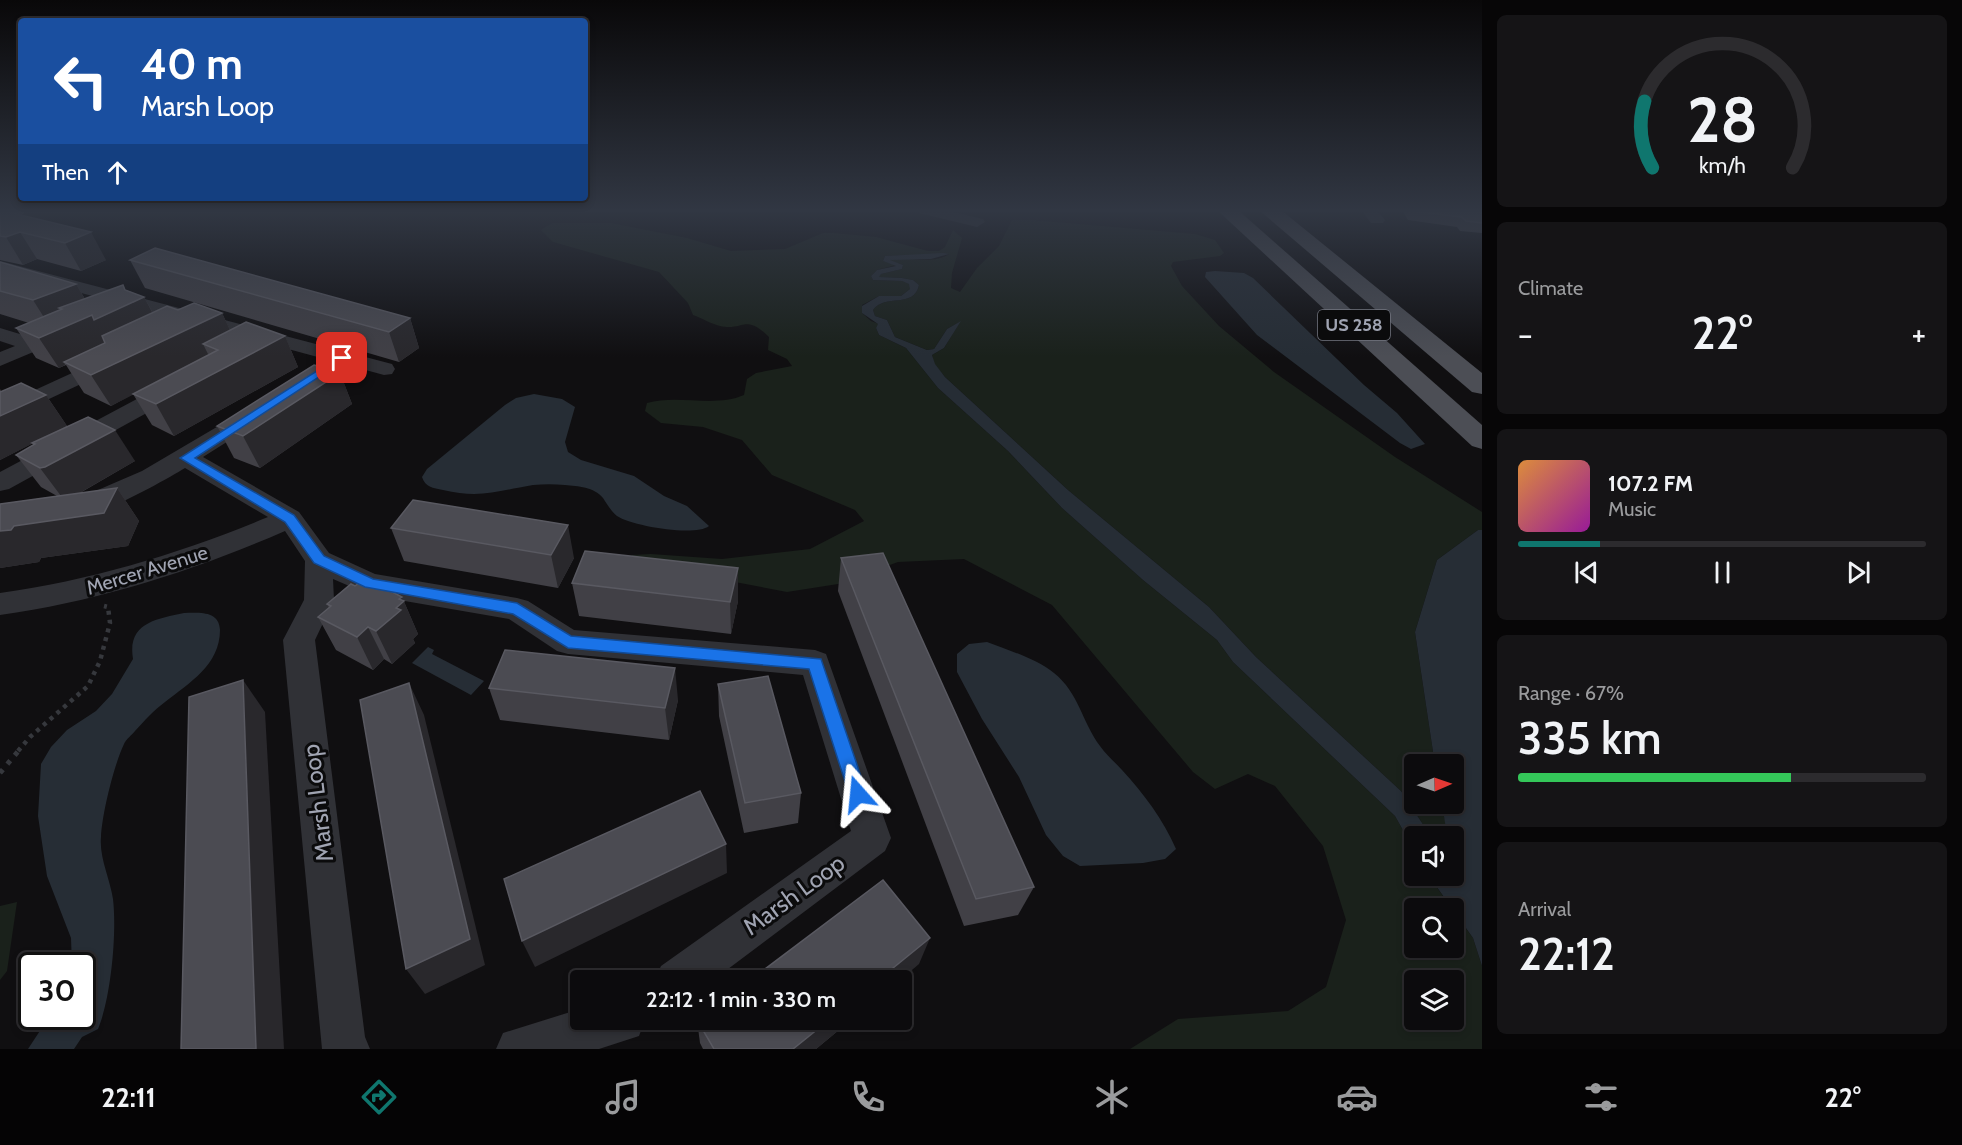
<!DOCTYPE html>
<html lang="en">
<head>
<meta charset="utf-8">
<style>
  body { margin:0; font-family:Cabin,sans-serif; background:#151416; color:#f1f3f6; height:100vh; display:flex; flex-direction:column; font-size:22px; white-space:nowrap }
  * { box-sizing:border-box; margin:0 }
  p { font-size:20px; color:#9a9b9d }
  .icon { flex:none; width:33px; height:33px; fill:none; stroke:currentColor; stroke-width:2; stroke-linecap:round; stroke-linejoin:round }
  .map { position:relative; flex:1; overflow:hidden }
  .panel { display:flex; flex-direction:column; gap:15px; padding:15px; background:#070607; width:480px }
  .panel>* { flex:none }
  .guide { position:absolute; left:18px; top:18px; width:570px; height:183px; border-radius:6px; box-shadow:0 3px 9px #0003,0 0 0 2px #2c2b2e; background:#1a4fa0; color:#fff; overflow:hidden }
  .needle { width:39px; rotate:88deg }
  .tools { position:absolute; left:1404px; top:754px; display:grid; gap:12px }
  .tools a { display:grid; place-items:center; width:60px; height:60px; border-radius:6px; background:#0c0b0d; box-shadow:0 3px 9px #0003,0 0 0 2px #2c2b2e; font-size:30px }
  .speed { position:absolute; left:18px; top:952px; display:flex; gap:12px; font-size:30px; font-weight:700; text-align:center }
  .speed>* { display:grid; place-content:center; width:78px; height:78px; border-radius:50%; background:#0c0b0d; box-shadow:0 3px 9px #0003,0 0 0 2px #2c2b2e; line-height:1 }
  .speed .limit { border:3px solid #111; border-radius:9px; background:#fff; color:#111 }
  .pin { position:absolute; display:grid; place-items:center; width:51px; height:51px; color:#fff; margin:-26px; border-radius:12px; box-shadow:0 3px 9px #0006 }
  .me { position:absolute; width:66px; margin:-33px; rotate:342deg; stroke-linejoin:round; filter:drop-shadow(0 0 4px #0008) }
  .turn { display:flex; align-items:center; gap:21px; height:126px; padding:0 24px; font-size:27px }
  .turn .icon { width:78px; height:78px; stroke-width:2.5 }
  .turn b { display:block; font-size:42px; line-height:51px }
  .then { display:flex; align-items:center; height:57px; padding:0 24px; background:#0003; gap:12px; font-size:22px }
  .big { font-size:45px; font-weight:600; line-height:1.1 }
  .panel .tile { flex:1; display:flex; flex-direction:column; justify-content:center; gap:9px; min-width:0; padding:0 21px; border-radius:9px; background:#151416 }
  .panel .dial { align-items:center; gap:0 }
  .dial svg { height:156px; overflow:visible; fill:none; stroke:#2c2b2e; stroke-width:7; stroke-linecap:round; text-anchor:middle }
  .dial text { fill:#f1f3f6; stroke:none }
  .song { display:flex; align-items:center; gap:18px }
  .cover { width:72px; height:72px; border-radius:9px; background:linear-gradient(135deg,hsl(30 70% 55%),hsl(300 70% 35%)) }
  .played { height:6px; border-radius:3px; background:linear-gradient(90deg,#0f766e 20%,#2c2b2e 20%) }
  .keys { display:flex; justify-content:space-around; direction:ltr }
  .heat { display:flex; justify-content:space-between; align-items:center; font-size:33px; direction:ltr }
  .charge { height:9px; border-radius:4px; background:linear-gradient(90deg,#34c759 67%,#2c2b2e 0) }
  .trip { position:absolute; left:570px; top:970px; width:342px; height:60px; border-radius:6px; background:#0c0b0d; box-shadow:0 3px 9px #0003,0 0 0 2px #2c2b2e; font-weight:600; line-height:60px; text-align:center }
  .tabs { display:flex; height:96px; justify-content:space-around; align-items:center; background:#050405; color:#9a9b9d }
  .tabs .icon { width:42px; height:42px }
  .tabs .current { color:#0f766e }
  .tabs b { font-size:27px; color:#f1f3f6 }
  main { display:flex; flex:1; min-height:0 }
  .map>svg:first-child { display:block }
  .green { fill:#1a211b; fill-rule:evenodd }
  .water { fill:#262d35 }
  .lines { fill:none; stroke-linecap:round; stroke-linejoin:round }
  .path-far1 { stroke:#36383d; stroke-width:4.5; stroke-dasharray:4 5; stroke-linecap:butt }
  .path { stroke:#36383d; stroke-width:5; stroke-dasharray:4.5 7; stroke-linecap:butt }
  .minor { fill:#303136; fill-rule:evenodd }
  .major { fill:#4c4e55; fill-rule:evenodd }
  .wall { fill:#414046 }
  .shaded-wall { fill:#29282c }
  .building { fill:#4b4b52; stroke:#595961; stroke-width:1.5 }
  .route { fill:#1a73e8; stroke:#114b97; stroke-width:1.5 }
  .labels { text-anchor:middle; stroke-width:6; stroke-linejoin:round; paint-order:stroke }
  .shield { fill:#0b0b0c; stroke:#737680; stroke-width:1.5 }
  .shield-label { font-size:18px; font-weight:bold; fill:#a0a4b2 }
  .street-label { font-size:20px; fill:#a0a4b2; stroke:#0b0b0c }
  .near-street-label { font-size:24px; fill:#a0a4b2; stroke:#0b0b0c }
</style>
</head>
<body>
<main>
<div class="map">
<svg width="1482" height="1049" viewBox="0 0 1482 1049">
  <rect width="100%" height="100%" fill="#100f11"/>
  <g class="green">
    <path d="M1012 220H1032L1195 234 1215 240 1224 253 1220 256 1173 262 1171 266 1182 286 1219 326 1274 372 1395 457 1482 512V530H1478L1437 560 1415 632 1435 765H1414V804H1442L1448 835 1428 832 1401 791 1256 657 1209 607 1068 490 945 377 934 364 932 355 944 348 960 322 947 329 934 349 927 350 895 337 887 320 875 316 873 310C885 293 914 309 919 285L913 280 902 278 878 277 881 274 902 269 903 265 889 260 894 258C910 258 936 264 949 254L885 256 883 261 896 265 877 270 871 276 873 280 902 281 910 284V289L901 296H879L862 305V313L871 321 879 324 876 328 879 335 906 348 938 388 1008 451 1062 508 1143 580 1217 640 1233 662 1395 816 1414 850V876H1429L1452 909H1414V948H1454V912L1473 938 1482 966V1049H1130L1178 1019 1288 1011 1326 987 1346 920 1323 846 1275 786 1248 774 1215 789 1193 772 1052 605 964 559 898 562 838 584 787 592 735 582H691L624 567 632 555 651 554 722 559 810 549 864 521 855 510 772 475 742 440 703 427 661 423 645 411 647 403C678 394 714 408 744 395L747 379 756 373 792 366 787 359 768 350 769 337C745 313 744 331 720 326 711 324 702 318 693 315L688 303 659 272 553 242 541 230 552 223H611L687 238 731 251 785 249 823 233H834L876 237 928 251H939L945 247 953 230 962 238 952 273 951 288 960 292 977 268 999 246ZM1414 981H1454V1020H1414Z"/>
    <polygon points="17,902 7,971 0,980 0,906"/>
  </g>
  <g class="water">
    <path d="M943 253 949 254 931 259 890 260 903 265 902 269 881 274 879 277 902 278 913 280 919 285C914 309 885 293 873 310L875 316 887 320 895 337 927 350 934 349 947 329 961 321 944 348 932 355 935 364 945 377 1068 490 1209 607 1256 657 1401 791 1428 832 1447 835 1442 804H1454V765H1435L1415 632 1437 560 1478 530H1482V966L1473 938 1429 876H1454V837H1414V850L1395 816 1233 662 1217 640 1143 580 1062 508 1008 451 938 388 906 348 879 335 876 328 878 324 862 313V306L879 296H901L910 289 909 284 902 281 873 280 871 276 877 270 896 266 883 261 885 256Z"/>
    <polygon points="1215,271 1244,273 1253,278 1364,385 1397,413 1425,444 1411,449 1400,443 1257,335 1205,277 1206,272"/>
    <path d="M534 394 562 399 575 407 565 442 568 452 581 460 634 476 664 496 687 506 709 526C695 537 632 526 617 516 611 511 607 504 603 498 594 487 578 486 565 485 554 484 544 484 533 485 497 491 480 499 443 490 433 488 425 487 422 477L427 469 505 405 516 398Z"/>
    <path d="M184 613C198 613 219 610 220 630 220 665 189 683 165 702 154 710 144 721 135 731 132 735 126 739 124 744 114 765 102 814 101 837 99 857 110 879 113 899 117 933 111 998 98 1029L82 1037 74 1049H28L49 1017H82V966H72L71 938 47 876 38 816 41 764 51 747 67 730 96 711 112 694 133 659C127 623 156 619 184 613Z"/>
    <path d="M987 642C1010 651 1035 658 1054 673 1079 693 1082 722 1100 746 1106 755 1115 762 1122 770 1144 794 1163 819 1176 849L1165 859 1143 863 1080 866 1063 856 1046 835 1019 777 982 719 957 672V654L969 644Z"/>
    <polygon points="428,647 434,650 432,654 484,681 471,695 412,663"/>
  </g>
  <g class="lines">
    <polyline class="path-far1" points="18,751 30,737 88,686 100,661 110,623 108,607 104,606"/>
    <polyline class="path" points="0,773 20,749"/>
    <g class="minor">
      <polygon points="917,210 945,210 983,219 985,222 977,227 919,213"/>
      <polygon points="1361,210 1377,210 1385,220 1383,223 1371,223"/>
      <polygon points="0,261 392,364 395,369 392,374 384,375 0,271"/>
      <polygon points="62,327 69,329 72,333 69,337 0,366 0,352 15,346 0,341 0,328 33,338"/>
      <polygon points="107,357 115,358 118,363 115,368 0,422 0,406"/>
      <polygon points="173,382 181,384 184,389 181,394 9,489 0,491 0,472 165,384"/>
      <path d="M252 409 260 411 264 416 260 421 203 457 299 512 329 553 375 574 517 598 528 601 574 630 815 650 826 654 891 838 885 851 712 981H654L661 966 851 831 803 675 568 654 557 651 509 619 370 595 333 579 334 600 315 640 365 1037 370 1049H322L283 640 304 600 305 561 285 531C193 571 99 601 0 615V593C93 580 181 553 268 517L185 468C167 479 105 514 86 514 83 514 80 512 77 511L73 505 77 499 142 471 244 411Z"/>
      <polygon points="580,1009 580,1020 645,1020 639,1036 599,1049 496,1049 503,1033"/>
    </g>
    <g class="major">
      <polygon points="0,210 26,210 23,214 0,221"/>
      <polygon points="1217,210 1238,210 1482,425 1482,449 1472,446"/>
      <polygon points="1259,210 1281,210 1482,373 1482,394 1472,392"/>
    </g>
  </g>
  <g class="wall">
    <polygon points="0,210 106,260 81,271 37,259 23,265 0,260"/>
    <polygon points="1402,210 1482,210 1482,233 1460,231 1457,227 1408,220"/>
    <polygon points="130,260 410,318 419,348 399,362 145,288"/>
    <polygon points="0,262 76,284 85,299 126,290 144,297 153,313 178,310 222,313 230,330 285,336 298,367 174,436 152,425 133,394 111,406 84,393 66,365 59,368 36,358 16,328 29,323 0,314"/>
    <polygon points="340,373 352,404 260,468 234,458 217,426"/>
    <polygon points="0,389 1,391 46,395 67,426 135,461 80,493 117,488 139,521 128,546 41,558 39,562 0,568 0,504 57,496 41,487 16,455 34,445 33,443 0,460"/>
    <polygon points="391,528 574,558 558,588 404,561"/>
    <polygon points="841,558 1034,887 1018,915 964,926 838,591"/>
    <polygon points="572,583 738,601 731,634 579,616"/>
    <polygon points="355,586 402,597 418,634 413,639 415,643 392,664 384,659 373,670 336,650 318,617 329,608 327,604"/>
    <polygon points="718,684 801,793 798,823 744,833 719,716"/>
    <polygon points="489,688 678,700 669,740 500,720"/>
    <polygon points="697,1020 851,1020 816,1049 703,1049 700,1043"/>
  </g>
  <g class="shaded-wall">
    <polygon points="20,232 37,259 23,265 6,237"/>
    <polygon points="91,232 106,260 81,271 65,243"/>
    <polygon points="76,284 93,313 59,308 68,323 52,330 33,300"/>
    <polygon points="123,285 133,303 144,297 160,327 64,362 65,365 59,368 39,338"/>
    <polygon points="222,313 236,343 203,344 209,356 111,406 91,375"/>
    <polygon points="410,318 419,348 399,362 389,332"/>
    <polygon points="285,336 298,367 174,436 156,404"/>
    <polygon points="340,373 352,404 260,468 243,436"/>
    <polygon points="46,395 67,426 0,460 0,416"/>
    <polygon points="115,430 135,461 69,499 64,500 40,468"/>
    <polygon points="117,488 139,521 128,546 41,558 39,562 0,568 0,531"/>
    <polygon points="568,525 574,558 558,588 551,555"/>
    <polygon points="738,568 738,601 731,634 730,602"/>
    <polygon points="402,597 418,634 413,639 415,643 392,664 376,631 396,608 399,599"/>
    <polygon points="368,627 384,659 373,670 357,637"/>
    <polygon points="675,668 678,700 669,740 665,708"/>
    <polygon points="243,680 265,712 284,1049 256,1049"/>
    <polygon points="409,683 424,715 485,965 425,994 406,969"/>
    <polygon points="726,844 727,873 535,967 522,941"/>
    <polygon points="930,938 919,964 899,981 877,981"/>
    <polygon points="829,1020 851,1020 816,1049 793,1049"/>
  </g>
  <g class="building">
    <polygon points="0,210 91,232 65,243 20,232 6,237 0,236"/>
    <polygon points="1413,210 1482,210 1482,223 1466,221 1462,217 1413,211"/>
    <polygon points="155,248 410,318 389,332 130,260"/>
    <polygon points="0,262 76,284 33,300 0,291"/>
    <polygon points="123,285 125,290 144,297 94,320 92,315 39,338 16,328 62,309 59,308"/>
    <polygon points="194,303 222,313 91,375 64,362 105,343 102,336 167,306 178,310"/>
    <polygon points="246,322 285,336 156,404 133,394 218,350 203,344"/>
    <polygon points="314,365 340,373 243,436 217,426"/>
    <polygon points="21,383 46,395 0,416 0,392"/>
    <polygon points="88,417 115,430 45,467 40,468 16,455 35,444 32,443"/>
    <polygon points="117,488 104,513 14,526 11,530 0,531 0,504"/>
    <polygon points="413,500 568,525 551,555 391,528"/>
    <polygon points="585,551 738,568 730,602 572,583"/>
    <polygon points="883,553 1034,887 976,899 841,558"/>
    <polygon points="366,578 402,597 399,599 404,601 396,608 401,610 376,631 368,627 357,637 318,617 331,606 327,604 351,584 355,586"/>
    <polygon points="505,650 675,668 665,708 489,688"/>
    <polygon points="768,676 801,793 745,803 718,684"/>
    <polygon points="243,680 256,1049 181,1049 189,697"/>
    <polygon points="409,683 470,939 406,969 360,700"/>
    <polygon points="700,791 726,844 522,941 504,879"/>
    <polygon points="883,880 930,938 877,981 749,981"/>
    <polygon points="697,1020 829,1020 793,1049 714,1049"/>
  </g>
  <linearGradient id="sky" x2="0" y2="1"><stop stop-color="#090809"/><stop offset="0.59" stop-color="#313743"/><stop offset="1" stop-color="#313743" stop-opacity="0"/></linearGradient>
  <rect width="1482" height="357" fill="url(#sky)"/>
  <polygon class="route" points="342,355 347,358 345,360 195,458 294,515 324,556 373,579 517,603 571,636 821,659 867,794 864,800 858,803 851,800 849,794 809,669 568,648 513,614 365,587 314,563 285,522 180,458"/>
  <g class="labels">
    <rect class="shield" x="1318" y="310" width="72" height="30" rx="4.5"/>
    <g class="shield-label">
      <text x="1354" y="331">US 258</text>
    </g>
    <g class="street-label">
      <text transform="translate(147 570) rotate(-17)" y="7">Mercer Avenue</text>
    </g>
    <g class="near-street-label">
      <text transform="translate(318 803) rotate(-97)" y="8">Marsh Loop</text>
      <text transform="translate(794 895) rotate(-36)" y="8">Marsh Loop</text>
    </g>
  </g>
</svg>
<div class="tools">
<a><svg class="needle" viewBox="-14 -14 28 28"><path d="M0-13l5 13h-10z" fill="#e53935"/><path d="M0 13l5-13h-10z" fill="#9a9b9d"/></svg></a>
<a><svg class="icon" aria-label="sound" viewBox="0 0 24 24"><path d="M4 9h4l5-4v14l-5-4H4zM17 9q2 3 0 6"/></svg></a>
<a><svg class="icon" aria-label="search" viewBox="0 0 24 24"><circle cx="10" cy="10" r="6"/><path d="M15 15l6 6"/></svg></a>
<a><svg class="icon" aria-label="layers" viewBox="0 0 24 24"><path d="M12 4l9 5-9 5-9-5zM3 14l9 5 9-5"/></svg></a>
</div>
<div class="speed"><div class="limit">30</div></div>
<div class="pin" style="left:342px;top:358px;background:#d93025"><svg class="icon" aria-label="arrive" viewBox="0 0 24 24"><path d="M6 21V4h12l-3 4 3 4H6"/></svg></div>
<svg class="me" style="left:858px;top:794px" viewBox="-20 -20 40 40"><path d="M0-17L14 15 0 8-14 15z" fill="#1a73e8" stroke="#fff" stroke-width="4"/></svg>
<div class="trip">22:12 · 1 min · 330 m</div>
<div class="guide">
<div class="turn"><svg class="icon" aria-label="left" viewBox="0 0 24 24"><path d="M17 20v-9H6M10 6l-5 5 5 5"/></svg><div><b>40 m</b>Marsh Loop</div></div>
<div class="then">Then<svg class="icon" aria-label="ahead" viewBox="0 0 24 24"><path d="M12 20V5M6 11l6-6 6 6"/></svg></div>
</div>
</div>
<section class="panel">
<div class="tile dial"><svg viewBox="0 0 100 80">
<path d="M14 69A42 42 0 1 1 86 69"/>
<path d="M14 69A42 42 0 0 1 10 35" stroke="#0f766e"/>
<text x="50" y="56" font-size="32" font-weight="700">28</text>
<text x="50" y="72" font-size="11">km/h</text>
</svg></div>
<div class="tile"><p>Climate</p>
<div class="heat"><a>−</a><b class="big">22°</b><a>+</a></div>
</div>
<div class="tile">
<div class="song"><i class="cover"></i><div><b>107.2 FM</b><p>Music</p></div></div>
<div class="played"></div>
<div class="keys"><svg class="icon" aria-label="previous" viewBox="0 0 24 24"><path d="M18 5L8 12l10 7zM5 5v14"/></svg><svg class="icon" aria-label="pause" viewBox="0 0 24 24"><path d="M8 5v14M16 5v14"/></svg><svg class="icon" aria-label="next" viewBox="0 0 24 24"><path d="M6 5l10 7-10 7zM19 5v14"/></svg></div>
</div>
<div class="tile"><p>Range · 67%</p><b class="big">335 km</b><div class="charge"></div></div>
<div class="tile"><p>Arrival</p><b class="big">22:12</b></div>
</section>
</main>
<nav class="tabs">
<b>22:11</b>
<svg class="icon current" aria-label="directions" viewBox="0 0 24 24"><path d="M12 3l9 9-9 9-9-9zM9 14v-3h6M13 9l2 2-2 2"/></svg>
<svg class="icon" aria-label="music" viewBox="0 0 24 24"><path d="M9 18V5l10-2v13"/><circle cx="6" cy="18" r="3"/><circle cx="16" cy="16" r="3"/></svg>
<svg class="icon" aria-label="phone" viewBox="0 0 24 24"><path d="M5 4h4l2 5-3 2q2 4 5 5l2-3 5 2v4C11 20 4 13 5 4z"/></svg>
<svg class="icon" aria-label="climate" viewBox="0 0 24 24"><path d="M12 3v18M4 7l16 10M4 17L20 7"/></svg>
<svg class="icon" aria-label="car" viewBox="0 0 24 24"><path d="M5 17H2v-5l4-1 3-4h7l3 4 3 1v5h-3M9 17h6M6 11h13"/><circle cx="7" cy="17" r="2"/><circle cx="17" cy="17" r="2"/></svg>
<svg class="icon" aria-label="filters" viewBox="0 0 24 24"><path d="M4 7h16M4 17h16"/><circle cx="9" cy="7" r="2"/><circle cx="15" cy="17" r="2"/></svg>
<b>22°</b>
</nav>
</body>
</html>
